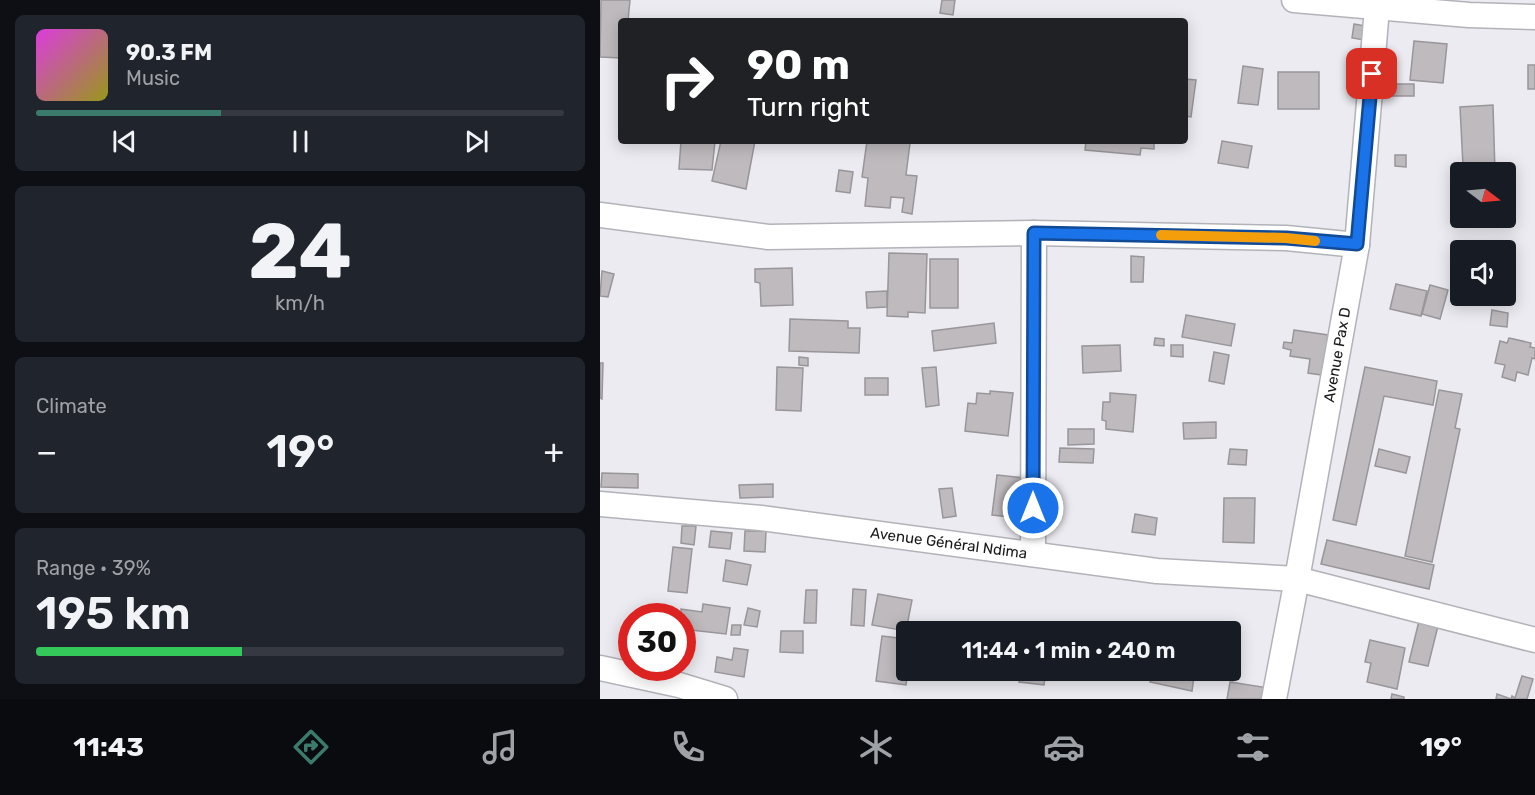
<!DOCTYPE html>
<html lang="en">
<head>
<meta charset="utf-8">
<style>
  body { margin:0; font-family:Rubik,sans-serif; background:#20242c; color:#f1f3f6; height:100vh; display:flex; flex-direction:column; font-size:22px; white-space:nowrap }
  * { box-sizing:border-box; margin:0 }
  p { font-size:20px; color:#9ea1a6 }
  .icon { flex:none; width:33px; height:33px; fill:none; stroke:currentColor; stroke-width:2; stroke-linecap:round; stroke-linejoin:round }
  .map { position:relative; flex:1; overflow:hidden }
  .drawer { display:flex; flex-direction:column; gap:15px; padding:15px; background:#0d0f14; width:600px }
  .drawer>* { flex:none }
  .banner { position:absolute; left:18px; top:18px; width:570px; height:126px; border-radius:6px; box-shadow:0 3px 15px #0003; background:#202124; color:#fff; overflow:hidden }
  .needle { width:39px; rotate:106deg }
  .controls { position:absolute; left:850px; top:162px; display:grid; gap:12px }
  .controls a { display:grid; place-items:center; width:66px; height:66px; border-radius:6px; background:#171b24; box-shadow:0 3px 15px #0003; font-size:30px }
  .speed { position:absolute; left:18px; top:603px; display:flex; gap:12px; font-size:30px; font-weight:700; text-align:center }
  .speed>* { display:grid; place-content:center; width:78px; height:78px; border-radius:50%; background:#171b24; box-shadow:0 3px 15px #0003; line-height:1 }
  .speed .limit { border:9px solid #d22; background:#fff; color:#111 }
  .pin { position:absolute; display:grid; place-items:center; width:51px; height:51px; color:#fff; margin:-26px; border-radius:12px; box-shadow:0 3px 9px #0006 }
  .me { position:absolute; width:66px; margin:-33px; rotate:0deg; stroke-linejoin:round; filter:drop-shadow(0 0 4px #0008) }
  .turn { display:flex; align-items:center; gap:21px; height:126px; padding:0 30px; font-size:27px }
  .turn .icon { width:78px; height:78px; stroke-width:2.5 }
  .turn b { display:block; font-size:42px; line-height:51px }
  .big { font-size:45px; font-weight:600; line-height:1.1 }
  .drawer .tile { flex:1; display:flex; flex-direction:column; justify-content:center; gap:9px; min-width:0; padding:0 21px; border-radius:9px; background:#20242c }
  .drawer .dial { align-items:center; gap:0 }
  .dial b { font-size:78px; line-height:1 }
  .song { display:flex; align-items:center; gap:18px }
  .cover { width:72px; height:72px; border-radius:9px; background:linear-gradient(135deg,hsl(300 70% 55%),hsl(60 70% 35%)) }
  .played { height:6px; border-radius:3px; background:linear-gradient(90deg,#3a7b6b 35%,#363941 35%) }
  .keys { display:flex; justify-content:space-around; direction:ltr }
  .heat { display:flex; justify-content:space-between; align-items:center; font-size:33px; direction:ltr }
  .charge { height:9px; border-radius:4px; background:linear-gradient(90deg,#34c759 39%,#363941 0) }
  .trip { position:absolute; left:296px; top:621px; width:345px; height:60px; border-radius:6px; background:#171b24; box-shadow:0 3px 15px #0003; font-weight:600; line-height:60px; text-align:center }
  .menu { display:flex; height:96px; justify-content:space-around; align-items:center; background:#090b0e; color:#9ea1a6 }
  .menu .icon { width:42px; height:42px }
  .menu .on { color:#3a7b6b }
  .menu b { font-size:27px; color:#f1f3f6 }
  main { display:flex; flex:1; min-height:0 }
  .map>svg:first-child { display:block }
  .building { fill:#bebabe; stroke:#999699; stroke-width:1.5 }
  .lines { fill:none; stroke-linecap:round; stroke-linejoin:round }
  .street-casing { stroke:#b2b3b8; stroke-width:27 }
  .street { stroke:#fff; stroke-width:24 }
  .route-casing { stroke:#114b97; stroke-width:15 }
  .route { stroke:#1a73e8; stroke-width:10 }
  .slow { stroke:#f59e0b; stroke-width:10 }
  .labels { text-anchor:middle; stroke-width:4.5; stroke-linejoin:round; paint-order:stroke }
  .street-label { font-size:15px; fill:#171719; stroke:#ebebf1 }
</style>
</head>
<body>
<main>
<section class="drawer">
<div class="tile">
<div class="song"><i class="cover"></i><div><b>90.3 FM</b><p>Music</p></div></div>
<div class="played"></div>
<div class="keys"><svg class="icon" aria-label="previous" viewBox="0 0 24 24"><path d="M18 5L8 12l10 7zM5 5v14"/></svg><svg class="icon" aria-label="pause" viewBox="0 0 24 24"><path d="M8 5v14M16 5v14"/></svg><svg class="icon" aria-label="next" viewBox="0 0 24 24"><path d="M6 5l10 7-10 7zM19 5v14"/></svg></div>
</div>
<div class="tile dial"><b>24</b><p>km/h</p></div>
<div class="tile"><p>Climate</p>
<div class="heat"><a>−</a><b class="big">19°</b><a>+</a></div>
</div>
<div class="tile"><p>Range · 39%</p><b class="big">195 km</b><div class="charge"></div></div>
</section>
<div class="map">
<svg width="935" height="699" viewBox="0 0 935 699">
  <rect width="100%" height="100%" fill="#ebebf1"/>
  <g class="building">
    <polygon points="1,0 30,0 28,21 21,21 21,58 0,57"/>
    <polygon points="342,0 355,0 353,15 340,13"/>
    <polygon points="754,24 766,26 764,40 752,38"/>
    <polygon points="814,41 847,44 843,83 810,80"/>
    <rect x="928" y="65" width="7" height="24"/>
    <polygon points="643,66 663,69 658,105 638,103"/>
    <rect x="678" y="72" width="41" height="37"/>
    <polygon points="585,79 596,80 591,117 585,116"/>
    <rect x="792" y="84" width="22" height="12"/>
    <polygon points="893,105 895,172 869,172 868,166 863,166 860,107"/>
    <polygon points="81,141 115,141 112,170 79,169"/>
    <polygon points="121,141 155,141 146,189 112,181"/>
    <polygon points="267,141 310,143 306,175 317,176 312,214 302,212 304,198 291,197 290,208 265,206 268,178 262,177"/>
    <polygon points="486,141 554,141 554,149 541,148 540,155 485,150"/>
    <polygon points="622,141 652,146 648,168 618,163"/>
    <polygon points="795,155 806,155 806,167 795,166"/>
    <polygon points="239,170 253,172 250,193 236,191"/>
    <polygon points="289,253 327,254 325,313 308,312 308,317 287,316"/>
    <polygon points="531,256 544,257 543,282 531,282"/>
    <rect x="330" y="259" width="28" height="49"/>
    <polygon points="192,268 193,305 161,306 160,283 155,282 155,269"/>
    <polygon points="2,271 14,274 8,297 0,296"/>
    <polygon points="796,284 827,291 821,316 790,309"/>
    <polygon points="830,285 848,290 840,319 822,314"/>
    <polygon points="287,291 287,307 267,308 266,292"/>
    <polygon points="892,310 908,313 907,327 890,325"/>
    <polygon points="586,315 635,324 631,346 582,337"/>
    <polygon points="190,319 248,321 248,328 260,328 259,353 189,351"/>
    <polygon points="394,323 396,343 334,351 332,331"/>
    <polygon points="694,330 728,335 727,341 734,342 728,376 708,373 710,359 690,356 691,350 683,348 684,342 692,343"/>
    <polygon points="555,338 564,339 564,346 554,345"/>
    <polygon points="909,338 931,343 930,347 935,348 935,359 932,358 928,375 917,372 915,381 902,377 905,365 895,363 900,341 907,343"/>
    <polygon points="520,345 521,371 483,373 482,346"/>
    <polygon points="571,345 583,345 583,357 571,356"/>
    <polygon points="614,352 629,355 624,384 609,381"/>
    <polygon points="199,357 208,358 208,366 199,365"/>
    <polygon points="0,363 3,363 2,399 0,398"/>
    <polygon points="177,367 203,368 201,411 176,410"/>
    <polygon points="336,367 339,405 326,407 322,368"/>
    <polygon points="765,367 837,381 833,405 784,396 756,525 733,520"/>
    <rect x="265" y="378" width="23" height="17"/>
    <polygon points="839,390 862,394 855,428 860,429 832,562 805,556"/>
    <polygon points="390,391 413,393 408,436 365,431 368,403 376,404 377,393 390,394"/>
    <polygon points="510,393 536,395 533,432 506,429 506,421 502,420 503,402 510,402"/>
    <polygon points="616,422 616,438 584,439 583,423"/>
    <polygon points="468,429 494,429 494,444 468,445"/>
    <polygon points="460,448 494,449 493,463 459,462"/>
    <polygon points="630,449 647,450 646,465 628,464"/>
    <polygon points="779,449 810,457 806,473 775,466"/>
    <polygon points="2,473 38,474 38,488 1,487"/>
    <polygon points="397,475 425,478 420,518 392,515"/>
    <polygon points="173,484 173,497 140,498 139,485"/>
    <polygon points="352,488 356,516 343,518 339,489"/>
    <polygon points="624,498 655,498 654,543 623,542"/>
    <polygon points="535,514 557,518 555,535 532,532"/>
    <polygon points="82,526 96,526 94,545 81,543"/>
    <polygon points="111,531 132,533 130,549 109,547"/>
    <polygon points="145,531 166,531 165,552 144,551"/>
    <polygon points="727,540 834,565 829,589 721,564"/>
    <polygon points="73,547 92,549 87,593 68,591"/>
    <polygon points="126,560 151,565 147,585 123,581"/>
    <polygon points="253,589 266,590 264,626 251,625"/>
    <polygon points="206,590 217,590 216,623 204,623"/>
    <polygon points="278,594 312,600 306,631 272,625"/>
    <polygon points="103,604 130,608 126,634 82,629 81,609 102,612"/>
    <polygon points="148,608 160,611 157,627 144,625"/>
    <polygon points="819,621 838,626 828,666 809,662"/>
    <polygon points="132,625 141,625 140,635 131,635"/>
    <polygon points="181,631 203,631 203,653 180,652"/>
    <polygon points="282,636 306,639 306,670 308,670 306,685 276,681"/>
    <polygon points="770,640 805,648 797,689 767,682 771,663 765,662"/>
    <polygon points="134,648 148,650 144,677 115,672 117,657 132,660"/>
    <polygon points="326,670 346,670 345,678 326,674"/>
    <polygon points="420,670 446,670 444,685 419,682"/>
    <polygon points="558,670 594,676 592,691 550,682 552,671 558,673"/>
    <polygon points="596,670 615,670 614,675"/>
    <polygon points="628,675 634,676 633,681 626,680"/>
    <polygon points="922,676 933,679 927,699 896,699 897,694 911,699 912,696 915,698"/>
    <polygon points="630,682 669,688 667,699 627,699"/>
    <polygon points="792,694 804,697 804,699 791,699"/>
  </g>
  <g class="lines">
    <g class="street-casing">
      <g id="street">
        <polyline points="694,0 869,15 935,17"/>
        <polyline points="0,215 168,237 434,233 686,238 757,245"/>
        <path id="s1" d="M0 504 161 518 557 571 697 579 935 640"/>
        <polyline points="433,554 434,233"/>
        <polyline points="0,668 79,685 125,699"/>
        <path id="s2" d="M674 699 697 579 757 245 777 8"/>
      </g>
    </g>
    <use href="#street" class="street"/>
  </g>
  <g class="lines">
    <g class="route-casing">
      <polyline id="route" points="433,508 434,233 686,238 757,244 772,74"/>
    </g>
    <use href="#route" class="route"/>
    <polyline class="slow" points="561,235 686,238 715,241"/>
  </g>
  <g class="labels">
    <g class="street-label">
      <text dy="5" stroke="none"><textPath href="#s2" startOffset="350">Avenue Pax D</textPath></text>
      <text dy="5" stroke="none"><textPath href="#s1" startOffset="351">Avenue Général Ndima</textPath></text>
    </g>
  </g>
</svg>
<div class="controls">
<a><svg class="needle" viewBox="-14 -14 28 28"><path d="M0-13l5 13h-10z" fill="#e53935"/><path d="M0 13l5-13h-10z" fill="#9ea1a6"/></svg></a>
<a><svg class="icon" aria-label="sound" viewBox="0 0 24 24"><path d="M4 9h4l5-4v14l-5-4H4zM17 9q2 3 0 6"/></svg></a>
</div>
<div class="speed"><div class="limit">30</div></div>
<div class="pin" style="left:772px;top:74px;background:#d93025"><svg class="icon" aria-label="arrive" viewBox="0 0 24 24"><path d="M6 21V4h12l-3 4 3 4H6"/></svg></div>
<svg class="me" style="left:433px;top:508px" viewBox="-20 -20 40 40"><circle r="17" fill="#1a73e8" stroke="#fff" stroke-width="3"/><path d="M0-11L8 9 0 5-8 9z" fill="#fff"/></svg>
<div class="trip">11:44 · 1 min · 240 m</div>
<div class="banner">
<div class="turn"><svg class="icon" aria-label="right" viewBox="0 0 24 24"><path d="M7 20v-9h11M14 6l5 5-5 5"/></svg><div><b>90 m</b>Turn right</div></div>
</div>
</div>
</main>
<nav class="menu">
<b>11:43</b>
<svg class="icon on" aria-label="directions" viewBox="0 0 24 24"><path d="M12 3l9 9-9 9-9-9zM9 14v-3h6M13 9l2 2-2 2"/></svg>
<svg class="icon" aria-label="music" viewBox="0 0 24 24"><path d="M9 18V5l10-2v13"/><circle cx="6" cy="18" r="3"/><circle cx="16" cy="16" r="3"/></svg>
<svg class="icon" aria-label="phone" viewBox="0 0 24 24"><path d="M5 4h4l2 5-3 2q2 4 5 5l2-3 5 2v4C11 20 4 13 5 4z"/></svg>
<svg class="icon" aria-label="climate" viewBox="0 0 24 24"><path d="M12 3v18M4 7l16 10M4 17L20 7"/></svg>
<svg class="icon" aria-label="car" viewBox="0 0 24 24"><path d="M5 17H2v-5l4-1 3-4h7l3 4 3 1v5h-3M9 17h6M6 11h13"/><circle cx="7" cy="17" r="2"/><circle cx="17" cy="17" r="2"/></svg>
<svg class="icon" aria-label="filters" viewBox="0 0 24 24"><path d="M4 7h16M4 17h16"/><circle cx="9" cy="7" r="2"/><circle cx="15" cy="17" r="2"/></svg>
<b>19°</b>
</nav>
</body>
</html>
